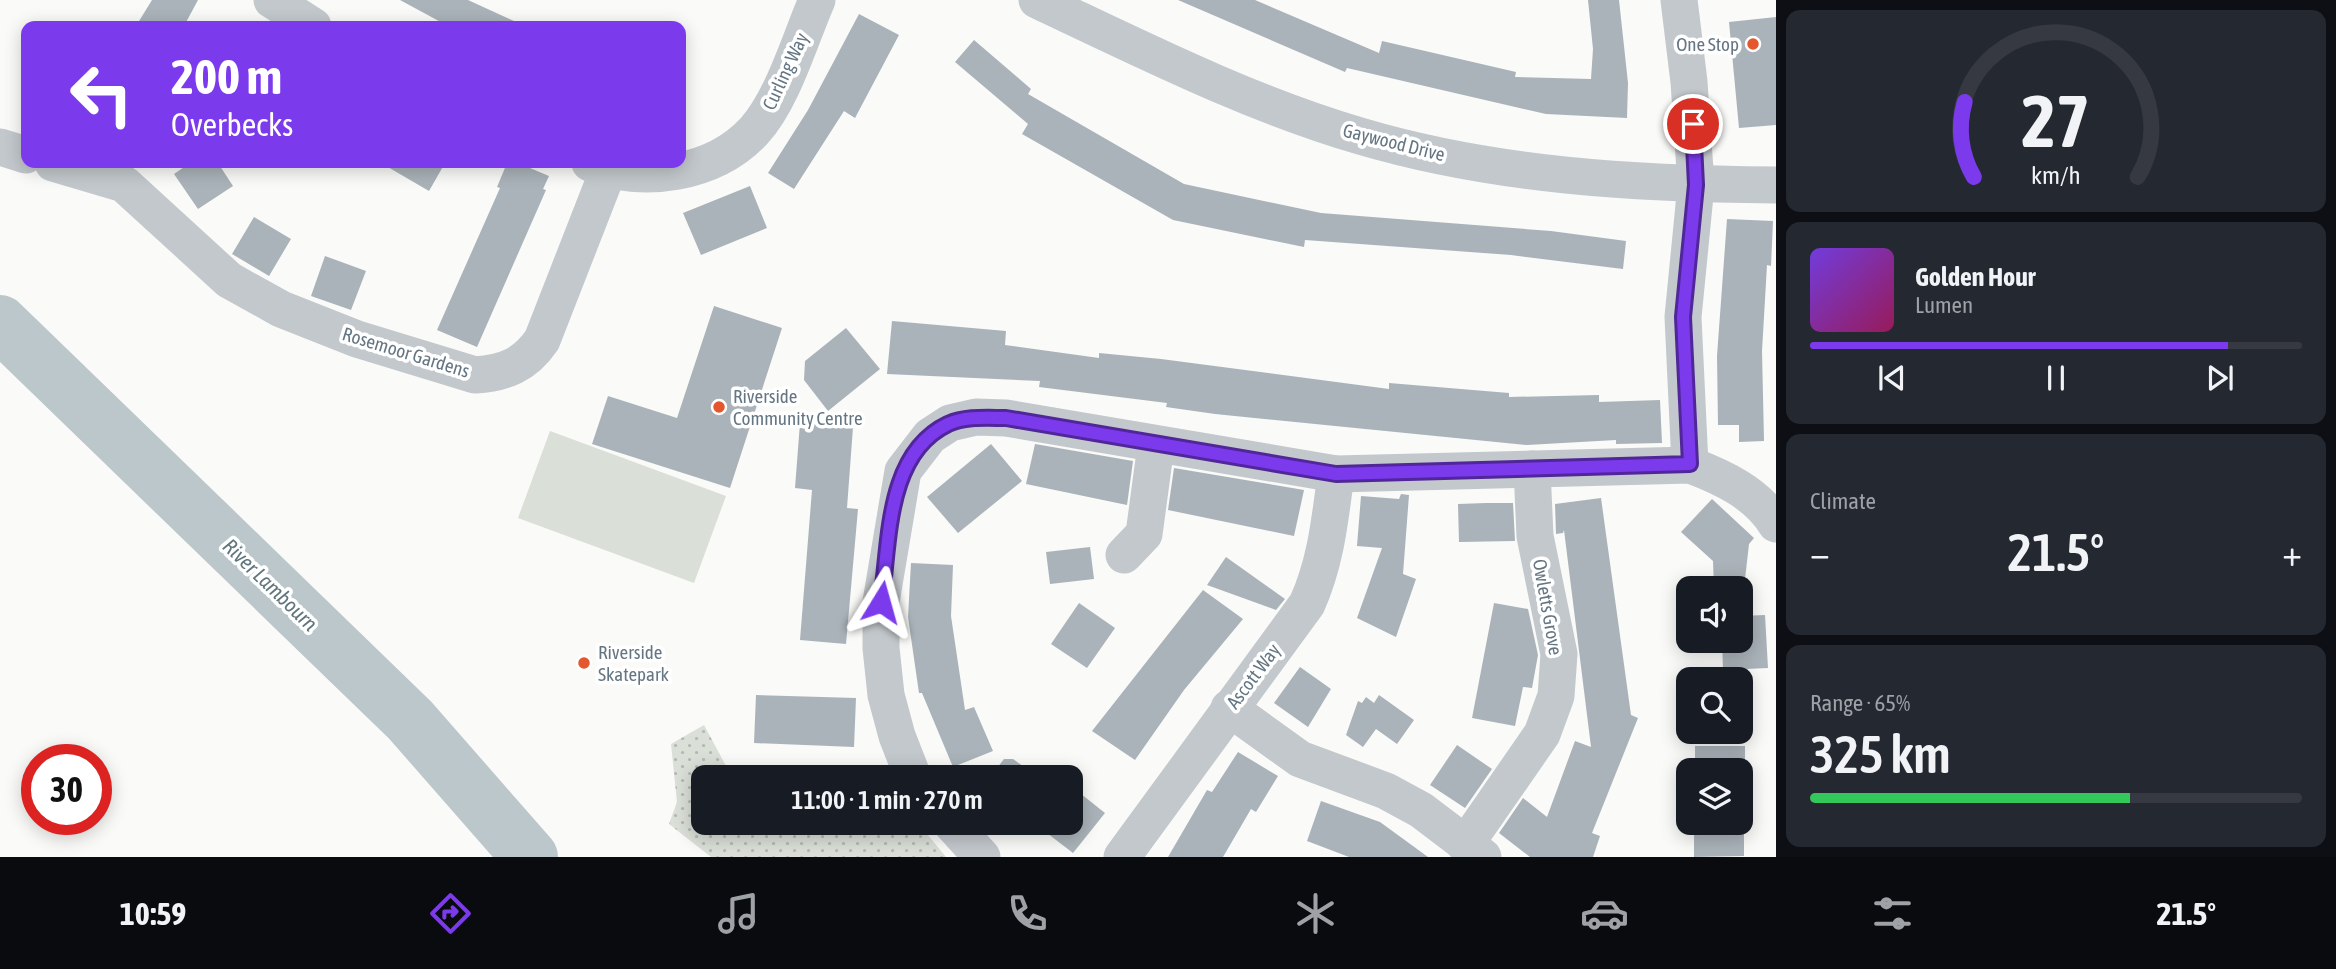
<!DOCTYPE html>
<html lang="en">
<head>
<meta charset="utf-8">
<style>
  body { margin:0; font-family:"Asap Condensed",sans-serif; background:#242831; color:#f1f3f6; height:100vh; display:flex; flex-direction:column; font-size:26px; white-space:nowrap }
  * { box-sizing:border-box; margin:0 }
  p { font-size:23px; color:#9ea1a6 }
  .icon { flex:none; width:38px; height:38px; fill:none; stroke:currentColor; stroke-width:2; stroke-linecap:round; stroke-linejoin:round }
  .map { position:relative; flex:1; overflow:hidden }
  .side { display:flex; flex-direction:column; gap:10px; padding:10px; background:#0d0f14; width:560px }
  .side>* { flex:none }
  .banner { position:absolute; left:21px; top:21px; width:665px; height:147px; border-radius:14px; box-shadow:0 4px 18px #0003; background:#7c3aed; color:#fff; overflow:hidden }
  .controls { position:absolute; left:1676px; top:576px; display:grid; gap:14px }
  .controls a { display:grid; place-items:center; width:77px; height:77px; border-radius:14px; background:#171b24; box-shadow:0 4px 18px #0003; font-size:35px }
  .speed { position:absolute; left:21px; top:744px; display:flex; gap:14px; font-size:35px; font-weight:700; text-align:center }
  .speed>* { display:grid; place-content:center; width:91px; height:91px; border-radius:50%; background:#171b24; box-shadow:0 4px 18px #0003; line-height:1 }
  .speed .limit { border:10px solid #d22; background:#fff; color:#111 }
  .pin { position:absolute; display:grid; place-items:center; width:60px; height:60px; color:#fff; margin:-30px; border:4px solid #fff; border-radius:50%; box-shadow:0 2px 7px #0007 }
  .me { position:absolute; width:77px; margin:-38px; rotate:8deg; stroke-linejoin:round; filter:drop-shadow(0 0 5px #0008) }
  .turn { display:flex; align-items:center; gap:24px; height:147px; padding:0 35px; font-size:32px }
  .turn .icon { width:91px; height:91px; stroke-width:2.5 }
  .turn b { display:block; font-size:49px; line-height:60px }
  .big { font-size:52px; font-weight:600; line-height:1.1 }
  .side .widget { flex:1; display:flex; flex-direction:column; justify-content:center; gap:10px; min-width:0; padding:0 24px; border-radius:14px; background:#242831 }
  .side .dial { align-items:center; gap:0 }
  .dial svg { height:182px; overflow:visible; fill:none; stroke:#363941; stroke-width:7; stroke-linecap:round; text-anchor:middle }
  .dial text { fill:#f1f3f6; stroke:none }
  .song { display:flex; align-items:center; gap:21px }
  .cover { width:84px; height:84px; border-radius:10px; background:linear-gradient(135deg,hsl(260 70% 55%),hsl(330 70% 35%)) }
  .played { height:7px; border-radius:4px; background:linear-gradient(90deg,#7c3aed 85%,#363941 85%) }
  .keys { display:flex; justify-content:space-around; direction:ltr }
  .heat { display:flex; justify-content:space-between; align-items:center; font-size:38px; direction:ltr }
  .charge { height:10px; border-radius:5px; background:linear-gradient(90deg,#34c759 65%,#363941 0) }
  .trip { position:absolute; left:691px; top:765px; width:392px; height:70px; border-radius:14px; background:#171b24; box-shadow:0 4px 18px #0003; font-weight:600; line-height:70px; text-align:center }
  .tabs { display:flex; height:112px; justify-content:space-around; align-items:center; background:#090b0e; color:#9ea1a6 }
  .tabs .icon { width:49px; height:49px }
  .tabs .current { color:#7c3aed }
  .tabs b { font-size:32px; color:#f1f3f6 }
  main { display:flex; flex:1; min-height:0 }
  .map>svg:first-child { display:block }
  .park { fill:url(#park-dots) }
  .pitch { fill:#dadfd7 }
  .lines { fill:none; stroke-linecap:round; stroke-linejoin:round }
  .river { stroke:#bbc7cb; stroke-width:56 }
  .building { fill:#aab3b9 }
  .street { stroke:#c3c8cc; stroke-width:37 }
  .route-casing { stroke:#51269a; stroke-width:18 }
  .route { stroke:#7c3aed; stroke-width:12 }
  .poi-dot { fill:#e4572e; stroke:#fff; stroke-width:2.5 }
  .labels { text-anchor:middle; stroke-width:7; stroke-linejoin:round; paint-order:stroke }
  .poi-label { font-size:19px; fill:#657683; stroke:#fff; text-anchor:start }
  .street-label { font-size:19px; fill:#657683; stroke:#fff }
  .water-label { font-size:21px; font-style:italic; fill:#60757c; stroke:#fff }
</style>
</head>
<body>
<main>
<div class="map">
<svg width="1776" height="857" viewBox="0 0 1776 857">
  <defs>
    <pattern id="park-dots" width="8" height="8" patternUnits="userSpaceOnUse" patternTransform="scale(1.75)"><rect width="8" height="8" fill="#dadfd7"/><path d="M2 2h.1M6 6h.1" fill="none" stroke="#b4b9b4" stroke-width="1.8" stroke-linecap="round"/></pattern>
  </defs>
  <rect width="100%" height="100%" fill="#fafaf8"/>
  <polygon class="park" points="704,725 732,777 704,777 704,822 793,823 837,831 918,823 946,857 711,857 669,824 677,802 671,744"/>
  <polygon class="pitch" points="550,431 726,496 694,583 518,518"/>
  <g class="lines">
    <polyline class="river" points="0,323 410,720 530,857"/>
  </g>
  <g class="building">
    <polygon points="152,0 198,0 184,26 136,26"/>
    <polygon points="400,0 468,0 525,26 448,26"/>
    <polygon points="1178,0 1255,0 1379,53 1382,41 1516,72 1515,77 1591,79 1593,49 1588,0 1619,0 1628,83 1627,118 1546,114 1347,68 1345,72"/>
    <polygon points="859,14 899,35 855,118 844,111 794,189 768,173 808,110"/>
    <polygon points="1776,17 1776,125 1739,128 1729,22"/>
    <polygon points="974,40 1031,89 1028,94 1184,184 1321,213 1551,231 1626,241 1623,269 1511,255 1305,240 1304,247 1173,220 1022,134 1028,124 955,62"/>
    <polygon points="190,163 218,163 233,186 198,209 174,174"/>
    <polygon points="381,163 445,163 429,191"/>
    <polygon points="507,163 518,163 549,176 543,189 546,190 477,347 437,330 500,188 497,187"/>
    <polygon points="750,186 767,228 701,255 683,213"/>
    <polygon points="254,217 291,239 269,276 232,254"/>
    <polygon points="1727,219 1773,221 1771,266 1767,265 1762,351 1764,441 1739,442 1739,425 1718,425 1717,356"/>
    <polygon points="325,256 366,271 351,310 311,296"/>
    <polygon points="714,306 782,328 730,488 592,444 608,396 677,418"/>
    <polygon points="892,321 1006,331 1005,345 1099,358 1099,353 1161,359 1389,389 1389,383 1509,393 1509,397 1599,395 1599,402 1660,400 1662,443 1616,444 1616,440 1527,445 1215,414 1166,407 1167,403 1039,387 1040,381 887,374"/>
    <polygon points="846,328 880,369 828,411 804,380 805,361"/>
    <polygon points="800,423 853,427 847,508 858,509 846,644 800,640 812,490 795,488"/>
    <polygon points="991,444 1022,481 958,533 927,497"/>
    <polygon points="1035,444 1133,461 1127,505 1026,484"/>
    <polygon points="1174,468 1304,490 1294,536 1168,510"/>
    <polygon points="1401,494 1409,495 1403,574 1416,579 1396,637 1357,618 1382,548 1357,546 1361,496 1399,499"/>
    <polygon points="1601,498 1631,715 1638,718 1592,833 1600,836 1593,857 1530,857 1499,833 1523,798 1547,817 1575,741 1591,747 1564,530 1563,533 1556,534 1555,504"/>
    <polygon points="1712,499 1754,538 1749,544 1744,588 1714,588 1713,561 1681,532"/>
    <polygon points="1486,503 1513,503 1515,541 1459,542 1458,504"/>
    <polygon points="1090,547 1094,579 1050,584 1046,552"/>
    <polygon points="1226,557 1285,599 1276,610 1207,585"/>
    <polygon points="911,563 953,565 951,616 965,710 974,707 993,751 953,767 922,693 919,693 908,617"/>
    <polygon points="1203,590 1243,619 1184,690 1135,760 1092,731"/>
    <polygon points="1079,603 1115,628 1087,668 1051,644"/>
    <polygon points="1494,603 1528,609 1538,655 1532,688 1523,687 1515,726 1472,718"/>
    <polygon points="1765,615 1768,668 1723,670 1722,640 1741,640 1741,616"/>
    <polygon points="1300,667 1331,689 1308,727 1274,703"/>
    <polygon points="756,695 856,698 854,747 754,743"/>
    <polygon points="1379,695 1414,720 1397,744 1376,729 1363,747 1346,735 1358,701 1362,703 1366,697 1374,703"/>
    <polygon points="1457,745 1492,769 1465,808 1430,785"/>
    <rect x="1695" y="746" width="50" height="24"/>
    <polygon points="1238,752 1278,776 1256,812 1251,809 1223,857 1168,857 1207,790 1212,792"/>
    <polygon points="1004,759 1013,759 1038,777 990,777"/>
    <polygon points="1071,786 1105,813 1073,853 1043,830 1040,833 1027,822 1071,822"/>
    <polygon points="1321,801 1380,822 1428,857 1349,857 1307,841"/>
    <polygon points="1694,822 1744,822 1744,856 1694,857"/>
  </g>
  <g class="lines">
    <g class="street">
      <polyline points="272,0 313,26"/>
      <path d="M1037 0C1143 50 1248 103 1360 136 1495 176 1637 184 1776 185"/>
      <polyline points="1679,0 1689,82 1696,185 1683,317 1690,465"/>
      <polyline points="0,147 26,155"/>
      <path d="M53 163 124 184 229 280 281 309 357 339 475 375C505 373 525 365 542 340L608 171"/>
      <path d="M590 163C642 185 714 174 754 131 783 99 800 39 817 0"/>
      <polyline points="1124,555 1144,534 1156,445"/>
      <polyline points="1229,708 1300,759 1386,791 1421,810 1483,857"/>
      <path d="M913 777 897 736 886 695 881 648V602L903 471 930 436 950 423 976 417 1006 418 1336 474 1690 465C1722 477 1757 493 1776 524"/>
      <polyline points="950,822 982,857"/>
      <polyline points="1465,845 1542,734 1556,696 1559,654 1535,536 1532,469"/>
      <path d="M1122 857 1307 604C1326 562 1330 519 1336 474"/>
    </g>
  </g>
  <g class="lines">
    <g class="route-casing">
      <path id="route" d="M881 602C890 543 885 454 948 424 966 416 987 418 1006 418L1336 474 1690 464 1683 317 1696 185 1693 124"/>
    </g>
    <use href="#route" class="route"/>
  </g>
  <g class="poi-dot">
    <circle cx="1753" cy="44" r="7"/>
    <circle cx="719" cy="407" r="7"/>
    <circle cx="584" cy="663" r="7"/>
  </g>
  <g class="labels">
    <g class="poi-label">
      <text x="1739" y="51" text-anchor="end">One Stop</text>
      <text x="733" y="403">Riverside<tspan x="733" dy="22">Community Centre</tspan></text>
      <text x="598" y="659">Riverside<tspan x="598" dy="22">Skatepark</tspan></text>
    </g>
    <g class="street-label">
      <text transform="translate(785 71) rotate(-65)" y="7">Curling Way</text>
      <text transform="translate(1394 142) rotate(14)" y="7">Gaywood Drive</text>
      <text transform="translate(406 352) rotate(17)" y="7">Rosemoor Gardens</text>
      <text transform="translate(1548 607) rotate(80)" y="7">Owletts Grove</text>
      <text transform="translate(1253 676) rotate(-53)" y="7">Ascott Way</text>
    </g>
    <g class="water-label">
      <text transform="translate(270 585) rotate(44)" y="7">River Lambourn</text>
    </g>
  </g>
</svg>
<div class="controls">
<a><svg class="icon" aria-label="sound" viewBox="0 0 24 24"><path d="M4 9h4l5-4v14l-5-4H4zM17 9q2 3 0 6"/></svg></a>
<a><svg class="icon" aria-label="search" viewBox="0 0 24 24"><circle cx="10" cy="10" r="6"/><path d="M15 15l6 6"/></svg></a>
<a><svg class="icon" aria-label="layers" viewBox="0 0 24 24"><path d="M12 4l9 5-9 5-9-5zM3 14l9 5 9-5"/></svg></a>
</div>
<div class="speed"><div class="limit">30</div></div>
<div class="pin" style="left:1693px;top:124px;background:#d93025"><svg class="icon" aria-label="arrive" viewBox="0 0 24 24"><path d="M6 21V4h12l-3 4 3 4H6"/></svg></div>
<svg class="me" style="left:881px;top:602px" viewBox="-20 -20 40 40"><path d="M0-17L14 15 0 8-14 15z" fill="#7c3aed" stroke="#fff" stroke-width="4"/></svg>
<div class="trip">11:00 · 1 min · 270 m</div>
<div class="banner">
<div class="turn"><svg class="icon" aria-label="left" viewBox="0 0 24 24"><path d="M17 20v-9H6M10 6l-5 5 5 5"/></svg><div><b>200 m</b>Overbecks</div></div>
</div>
</div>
<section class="side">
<div class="widget dial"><svg viewBox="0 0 100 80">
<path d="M14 69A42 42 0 1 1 86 69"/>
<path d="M14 69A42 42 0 0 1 10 36" stroke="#7c3aed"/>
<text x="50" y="56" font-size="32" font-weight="700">27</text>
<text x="50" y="72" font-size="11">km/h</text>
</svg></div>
<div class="widget">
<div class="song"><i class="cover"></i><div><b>Golden Hour</b><p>Lumen</p></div></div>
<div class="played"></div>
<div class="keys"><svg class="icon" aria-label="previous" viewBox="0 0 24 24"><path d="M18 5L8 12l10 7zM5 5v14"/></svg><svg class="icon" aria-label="pause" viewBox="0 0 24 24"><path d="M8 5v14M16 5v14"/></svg><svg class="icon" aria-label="next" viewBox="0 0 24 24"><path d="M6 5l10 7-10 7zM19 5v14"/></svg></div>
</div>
<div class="widget"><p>Climate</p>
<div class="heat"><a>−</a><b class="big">21.5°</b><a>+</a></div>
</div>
<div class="widget"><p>Range · 65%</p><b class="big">325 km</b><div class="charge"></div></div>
</section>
</main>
<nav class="tabs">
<b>10:59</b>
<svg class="icon current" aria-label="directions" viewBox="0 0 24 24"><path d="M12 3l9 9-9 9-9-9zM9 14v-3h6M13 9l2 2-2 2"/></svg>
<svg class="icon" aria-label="music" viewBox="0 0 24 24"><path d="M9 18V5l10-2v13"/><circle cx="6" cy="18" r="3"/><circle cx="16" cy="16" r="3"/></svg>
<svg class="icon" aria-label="phone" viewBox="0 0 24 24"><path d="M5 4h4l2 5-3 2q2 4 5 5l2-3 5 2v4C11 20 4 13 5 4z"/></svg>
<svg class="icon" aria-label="climate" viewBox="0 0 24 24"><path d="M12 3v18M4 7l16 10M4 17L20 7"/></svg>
<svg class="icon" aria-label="car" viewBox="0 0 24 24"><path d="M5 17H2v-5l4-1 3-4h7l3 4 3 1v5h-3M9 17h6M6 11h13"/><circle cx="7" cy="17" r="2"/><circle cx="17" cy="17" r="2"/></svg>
<svg class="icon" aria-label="filters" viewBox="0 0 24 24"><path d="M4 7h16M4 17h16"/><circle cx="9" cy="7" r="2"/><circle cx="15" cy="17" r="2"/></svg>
<b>21.5°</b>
</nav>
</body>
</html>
